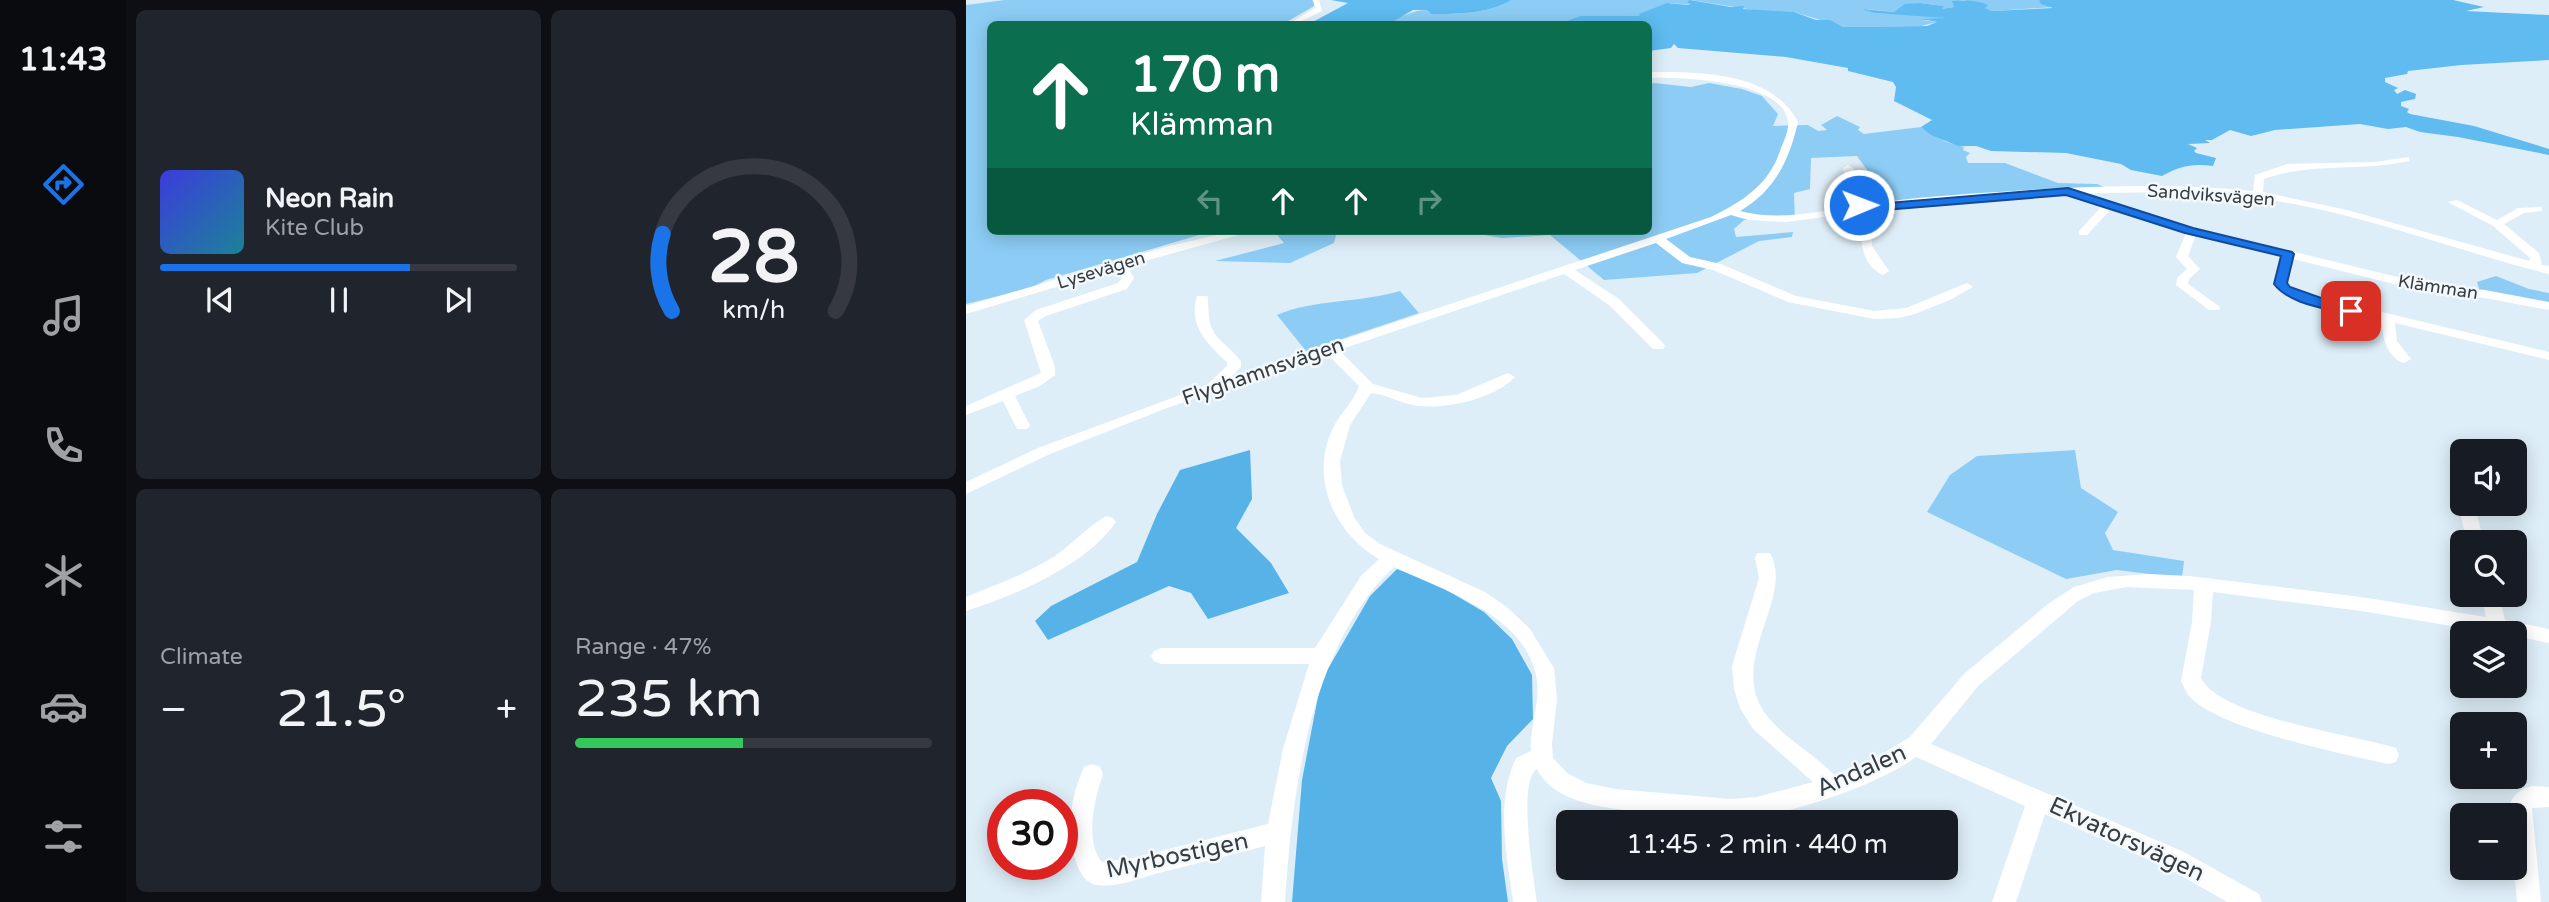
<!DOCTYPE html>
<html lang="en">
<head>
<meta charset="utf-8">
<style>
  body { margin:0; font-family:"Varela Round",sans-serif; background:#20242c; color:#f1f3f6; height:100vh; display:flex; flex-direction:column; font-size:26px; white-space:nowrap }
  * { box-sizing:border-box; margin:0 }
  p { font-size:23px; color:#9ea1a6 }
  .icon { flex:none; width:38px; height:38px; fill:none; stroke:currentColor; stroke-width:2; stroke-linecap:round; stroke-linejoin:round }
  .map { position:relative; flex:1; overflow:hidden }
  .side { display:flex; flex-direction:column; gap:10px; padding:10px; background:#0d0f14; width:840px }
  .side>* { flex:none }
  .banner { position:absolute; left:21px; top:21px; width:665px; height:214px; border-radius:10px; box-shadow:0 4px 18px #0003; background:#0b6e4f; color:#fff; overflow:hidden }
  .controls { position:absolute; left:1484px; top:439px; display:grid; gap:14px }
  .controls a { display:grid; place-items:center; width:77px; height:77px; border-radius:10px; background:#171b24; box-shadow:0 4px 18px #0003; font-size:35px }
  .speed { position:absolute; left:21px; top:789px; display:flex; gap:14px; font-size:35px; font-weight:700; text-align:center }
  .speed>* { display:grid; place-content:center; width:91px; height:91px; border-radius:50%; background:#171b24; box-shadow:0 4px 18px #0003; line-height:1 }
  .speed .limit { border:10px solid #d22; background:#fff; color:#111 }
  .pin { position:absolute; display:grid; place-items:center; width:60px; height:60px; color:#fff; margin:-30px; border-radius:14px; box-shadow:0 4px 10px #0006 }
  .me { position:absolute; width:77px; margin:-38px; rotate:89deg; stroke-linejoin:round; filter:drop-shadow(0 0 5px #0008) }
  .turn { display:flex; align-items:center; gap:24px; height:147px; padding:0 28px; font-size:32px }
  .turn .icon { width:91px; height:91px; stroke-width:2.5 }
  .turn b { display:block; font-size:49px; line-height:60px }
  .lanes { display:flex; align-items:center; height:66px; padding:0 28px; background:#0003; justify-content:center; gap:35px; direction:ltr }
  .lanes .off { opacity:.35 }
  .big { font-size:52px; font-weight:600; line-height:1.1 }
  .side .card { flex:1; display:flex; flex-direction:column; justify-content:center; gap:10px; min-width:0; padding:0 24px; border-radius:10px; background:#20242c }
  .side .dial { align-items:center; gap:0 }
  .dial svg { height:182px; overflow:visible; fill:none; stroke:#363941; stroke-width:7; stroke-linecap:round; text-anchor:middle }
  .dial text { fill:#f1f3f6; stroke:none }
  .song { display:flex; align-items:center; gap:21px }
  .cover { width:84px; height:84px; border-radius:10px; background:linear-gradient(135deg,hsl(240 70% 55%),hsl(190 70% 35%)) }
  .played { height:7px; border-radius:4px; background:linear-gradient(90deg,#1a73e8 70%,#363941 70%) }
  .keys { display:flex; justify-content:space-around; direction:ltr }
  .heat { display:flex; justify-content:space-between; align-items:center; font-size:38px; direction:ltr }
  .charge { height:10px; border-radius:5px; background:linear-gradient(90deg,#34c759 47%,#363941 0) }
  .side .tiles { flex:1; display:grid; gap:10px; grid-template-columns:repeat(2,1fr) }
  .trip { position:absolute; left:590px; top:810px; width:402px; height:70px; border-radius:10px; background:#171b24; box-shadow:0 4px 18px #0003; font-weight:600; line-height:70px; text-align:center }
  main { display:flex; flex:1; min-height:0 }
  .dock { display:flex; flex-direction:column; width:126px; justify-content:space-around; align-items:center; background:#090b0e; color:#9ea1a6 }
  .dock .icon { width:49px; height:49px }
  .dock .active { color:#1a73e8 }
  .dock b { font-size:32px; color:#f1f3f6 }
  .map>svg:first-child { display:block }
  .green { fill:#8dcdf5 }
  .forest { fill:#56b2e7 }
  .water { fill:#5fbbf0 }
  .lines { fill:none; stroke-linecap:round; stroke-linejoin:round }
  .minor { fill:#fff; fill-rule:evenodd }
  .route { fill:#1a73e8; stroke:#114b97; stroke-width:2 }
  .labels { text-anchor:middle; stroke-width:5; stroke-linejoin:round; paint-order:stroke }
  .far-street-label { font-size:18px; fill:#373d41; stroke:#f3f9fd }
  .street-label { font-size:21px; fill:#373d41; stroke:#f3f9fd }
  .near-street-label { font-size:24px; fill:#373d41; stroke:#f3f9fd }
</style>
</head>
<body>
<main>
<nav class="dock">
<b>11:43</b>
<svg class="icon active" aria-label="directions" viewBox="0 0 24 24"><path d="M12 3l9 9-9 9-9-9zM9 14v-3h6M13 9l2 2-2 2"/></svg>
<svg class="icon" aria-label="music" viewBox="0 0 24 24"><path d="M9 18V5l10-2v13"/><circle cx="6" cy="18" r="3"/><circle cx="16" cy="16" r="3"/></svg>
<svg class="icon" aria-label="phone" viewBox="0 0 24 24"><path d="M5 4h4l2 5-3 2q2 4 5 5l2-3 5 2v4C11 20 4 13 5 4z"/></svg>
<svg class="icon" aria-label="climate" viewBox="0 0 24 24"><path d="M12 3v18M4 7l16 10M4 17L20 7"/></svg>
<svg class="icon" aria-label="car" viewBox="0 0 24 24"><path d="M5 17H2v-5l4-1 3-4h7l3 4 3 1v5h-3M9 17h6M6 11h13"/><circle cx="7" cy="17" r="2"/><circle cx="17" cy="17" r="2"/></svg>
<svg class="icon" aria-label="filters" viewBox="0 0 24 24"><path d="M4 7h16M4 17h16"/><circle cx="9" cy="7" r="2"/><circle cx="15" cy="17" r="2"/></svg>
</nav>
<section class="side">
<div class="tiles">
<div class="card">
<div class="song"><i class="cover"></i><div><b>Neon Rain</b><p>Kite Club</p></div></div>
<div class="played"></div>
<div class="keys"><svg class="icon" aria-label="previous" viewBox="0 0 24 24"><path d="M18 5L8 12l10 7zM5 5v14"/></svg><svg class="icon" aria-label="pause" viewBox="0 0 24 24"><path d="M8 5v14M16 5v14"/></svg><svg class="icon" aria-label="next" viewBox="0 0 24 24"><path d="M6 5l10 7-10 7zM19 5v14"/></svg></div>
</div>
<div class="card dial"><svg viewBox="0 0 100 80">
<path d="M14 69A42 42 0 1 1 86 69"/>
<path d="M14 69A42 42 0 0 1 10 35" stroke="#1a73e8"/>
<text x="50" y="56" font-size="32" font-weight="700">28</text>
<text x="50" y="72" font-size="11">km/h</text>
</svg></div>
<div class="card"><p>Climate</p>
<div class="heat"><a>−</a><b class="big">21.5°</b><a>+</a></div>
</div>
<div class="card"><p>Range · 47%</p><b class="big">235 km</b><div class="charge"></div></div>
</div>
</section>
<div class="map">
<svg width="1583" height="902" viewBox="0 0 1583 902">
  <rect width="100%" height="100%" fill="#deeef8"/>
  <g class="green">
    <polygon points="39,0 346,0 350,5 317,24 24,24 24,231 247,231 80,280 65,288 0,304 0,5"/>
    <path d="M546 0H997L988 3 989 7 976 9 977 6 954 3 939 5 928 12 900 9 909 13 970 16 982 19 957 20 971 22 955 26 877 27 828 12 794 11 725 0 726 5 704 3 674 14 675 16H614L592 24H412C431 22 442 10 461 10L465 14C494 14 521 14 546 0Z"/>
    <polygon points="998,0 1073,0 1076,4 1088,7 1026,11"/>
    <polygon points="688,83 725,87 743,83 776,89 796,96 812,114 807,126 842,125 852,131 861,130 855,125 871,116 894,127 892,130 898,134 955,127 980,142 998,147 997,150 1004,153 1000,157 1002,163 1039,163 1092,183 1131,184 1141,188 903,205 895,191 904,189 901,170 891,156 845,158 844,189 828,193 829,220 778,220 768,229 770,237 827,232 826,237 793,241 731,273 638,280 584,235 536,238 495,231 682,231 682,85"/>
    <polygon points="308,231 355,231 352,233 370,235 368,243 324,263 249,261 318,243"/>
    <polygon points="1530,276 1563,289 1583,293 1583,303 1514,292 1511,282"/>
    <path d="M434 291 453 313 340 351 311 315C348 299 394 303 434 291Z"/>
    <polygon points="1109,450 1115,488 1152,512 1139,533 1147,550 1218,561 1216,578 1151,570 1100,579 961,512 984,475 1011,456"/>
  </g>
  <g class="forest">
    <polygon points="284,450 286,499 270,528 305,563 323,593 242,619 225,593 203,586 82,640 69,621 85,606 171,562 191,514 214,470"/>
    <polygon points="431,569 467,582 518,612 546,639 566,675 567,719 541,746 525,778 535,801 536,859 542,902 326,902 336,780 355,681 404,596"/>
  </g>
  <g class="water">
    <path d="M365 0H546C521 14 494 14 465 14L461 10H447L423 24H343L382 3Z"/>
    <path d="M724 0 765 7 778 6 777 9 828 12 850 20H864L877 27 961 26 971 22 956 19 979 18 909 13 896 9 928 12 939 4 954 3 978 6 976 9 988 7 986 1C999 0 1011 0 1022 5L1019 8 1026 11 1087 8 1075 4 1073 0H1487L1518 7 1500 11 1583 15V60L1495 65 1442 71 1441 74 1419 78V82L1432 88 1428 90 1431 94 1439 90 1450 94 1449 99 1435 102V106L1443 109 1441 112 1444 114 1508 126 1583 149V155L1492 137 1454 132 1440 127 1422 129 1394 124 1309 130 1285 136 1264 130 1246 140H1239L1244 143 1222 144 1231 148 1228 151 1230 153 1250 158 1247 166C1227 163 1213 166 1196 176L1165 170 1155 164 1100 153 1025 151 1010 146H992L965 135 955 127 966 120 928 101 930 87 927 82 882 71V68L820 57 712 48 708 44 705 48 683 51 682 24H592L614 16H674L673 14 701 3 722 5 725 4 721 2Z"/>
  </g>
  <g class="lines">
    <g class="minor">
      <polygon points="347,0 353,0 356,11 330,24 322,24 349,8"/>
      <path d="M682 72C733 72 806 71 832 122 823 161 809 190 774 211 811 221 851 212 888 206L877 168 882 165 887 168 898 205C948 197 998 194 1047 191 1127 186 1208 183 1287 191L1289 175 1321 164 1409 162 1443 157V161C1394 172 1344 162 1298 179L1297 192 1381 210 1563 261 1564 258 1527 226 1482 202 1491 200 1531 220 1552 208 1576 207V211L1558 213 1538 224 1573 253 1576 265 1583 266V274C1491 251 1400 215 1305 200 1243 190 1177 192 1114 194L1230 228 1456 283 1519 290 1583 302V310L1519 298 1456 291 1327 259 1321 284 1336 293 1583 352V360L1429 323 1431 341 1445 359 1438 363C1420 357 1417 337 1415 320L1328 299 1317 294 1309 284 1315 256 1230 235 1222 256 1234 269 1223 279 1222 284 1254 307 1253 310H1243L1210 285 1211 278 1221 269 1210 257 1220 233 1144 210 1121 235H1113V231L1135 207 1105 198V194L905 210 906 246 923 271 917 275C892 264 895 234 894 212L821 222 782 220 765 215 700 239 724 257 755 264 830 296 908 311 940 308 1001 283 1007 287 984 300 949 314 932 318 908 319 822 302 747 270 716 263 690 243 609 270 653 299 697 343 699 346 697 349H687L643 305 598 274 373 350 407 384 456 398 490 395 542 373 549 377C529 399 475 411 447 405 432 402 419 394 405 393L384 425 374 461 376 485 388 517 399 533 414 544 519 592 542 608 564 629 588 668 591 699 586 744 587 758 601 773 620 783 649 789 765 799 791 797 847 782 787 729 774 708 768 689 766 666 793 578 789 557 792 553H804C828 595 768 653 794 705 809 734 846 751 868 775L910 758 944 737 998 674 1082 604 1108 587 1142 577 1182 574 1223 576 1395 597 1520 617 1515 595H1533L1539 620 1583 629V643L1549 636V634H1534L1395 611 1247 592 1245 622 1235 678C1255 718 1387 734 1430 748L1433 755 1430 762 1422 764C1377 754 1258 730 1226 699 1221 695 1218 687 1215 681L1226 622 1228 590 1161 587 1128 593 1112 601 1012 686 965 744 1218 852 1293 894 1296 902H1261L1202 868 1079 814 1050 902H1026L1059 806 950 757C913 784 838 809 792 817 763 822 735 816 707 814 667 810 591 811 571 769 551 780 568 880 571 902H547C541 856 529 802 550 758L565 751C563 728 574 705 571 681 562 615 478 591 428 567 344 645 326 792 319 902H295L299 846C263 855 226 865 189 874 172 879 148 888 131 885 115 883 108 859 106 846 101 821 107 791 118 767L126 764 134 767 137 774C129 798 118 840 136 862L167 858 302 824 317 749 343 664H195L188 661 185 656 188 651 195 648H349L395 576 413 559C368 533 343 478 367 428 374 413 388 402 393 386L361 354 201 408 84 454 0 494V482L72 448 241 385 261 366V362C241 344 222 325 231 296H241L242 299C243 342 251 332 275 361V367L265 377 745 217C778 201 804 184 815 148 818 141 823 130 822 122 818 80 713 77 682 78Z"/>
      <polygon points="268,231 276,234 161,266 168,278 161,289 80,316 72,321 89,367 89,375 74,386 49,396 64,426 61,429 51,429 37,401 0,415 0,406 75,373 58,320 70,310 152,283 156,278 151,269 0,314 0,306 199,247"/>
      <polygon points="1494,500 1496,500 1496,504 1508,504 1518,542 1501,542 1492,504"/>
      <path d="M141 516 147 518 150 522C121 565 48 596 0 611V597C30 585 62 573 89 556 103 547 129 520 141 516Z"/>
      <path d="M1565 786 1583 787V807L1566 808 1575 902H1551L1548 868 1549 816H1544C1542 799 1549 792 1565 786Z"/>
    </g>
  </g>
  <path class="route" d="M1102 188 1227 228 1326 252 1328 254 1321 283 1324 287 1392 311 1385 315C1361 308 1324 305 1308 284L1315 256 1219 233 1100 195 894 212 888 205 893 202 898 205Z"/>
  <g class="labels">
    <g class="far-street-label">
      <text transform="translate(1245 195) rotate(4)" y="6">Sandviksvägen</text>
      <text transform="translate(135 270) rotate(-17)" y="6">Lysevägen</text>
      <text transform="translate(1472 287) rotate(9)" y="6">Klämman</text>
    </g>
    <g class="street-label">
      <text transform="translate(297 371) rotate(-19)" y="7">Flyghamnsvägen</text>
    </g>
    <g class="near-street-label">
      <text transform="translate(895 770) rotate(-24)" y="8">Andalen</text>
      <text transform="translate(1161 839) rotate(25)" y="8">Ekvatorsvägen</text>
      <text transform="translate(211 855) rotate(-12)" y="8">Myrbostigen</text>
    </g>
  </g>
</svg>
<div class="controls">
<a><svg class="icon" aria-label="sound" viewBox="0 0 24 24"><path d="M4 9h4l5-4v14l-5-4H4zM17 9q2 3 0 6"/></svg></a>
<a><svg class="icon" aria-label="search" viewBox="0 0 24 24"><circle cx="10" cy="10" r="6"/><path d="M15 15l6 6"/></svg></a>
<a><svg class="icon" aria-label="layers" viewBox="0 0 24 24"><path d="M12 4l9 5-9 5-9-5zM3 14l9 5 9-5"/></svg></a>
<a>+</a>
<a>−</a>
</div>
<div class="speed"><div class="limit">30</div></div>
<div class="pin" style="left:1385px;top:311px;background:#d93025"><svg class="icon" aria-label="arrive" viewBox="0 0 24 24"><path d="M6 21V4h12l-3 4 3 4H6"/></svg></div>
<svg class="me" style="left:893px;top:205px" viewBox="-20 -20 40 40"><circle r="17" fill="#1a73e8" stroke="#fff" stroke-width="3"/><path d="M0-11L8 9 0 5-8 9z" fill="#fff"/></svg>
<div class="trip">11:45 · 2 min · 440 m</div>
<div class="banner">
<div class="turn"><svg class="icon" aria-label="ahead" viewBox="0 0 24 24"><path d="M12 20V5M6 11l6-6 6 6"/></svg><div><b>170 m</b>Klämman</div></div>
<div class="lanes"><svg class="icon off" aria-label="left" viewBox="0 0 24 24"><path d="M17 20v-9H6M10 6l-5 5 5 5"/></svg><svg class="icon" aria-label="ahead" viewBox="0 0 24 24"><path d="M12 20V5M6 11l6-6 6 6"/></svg><svg class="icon" aria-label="ahead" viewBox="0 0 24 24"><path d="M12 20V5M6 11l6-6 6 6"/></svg><svg class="icon off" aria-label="right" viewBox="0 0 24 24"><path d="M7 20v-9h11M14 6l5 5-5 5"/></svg></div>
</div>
</div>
</main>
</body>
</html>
